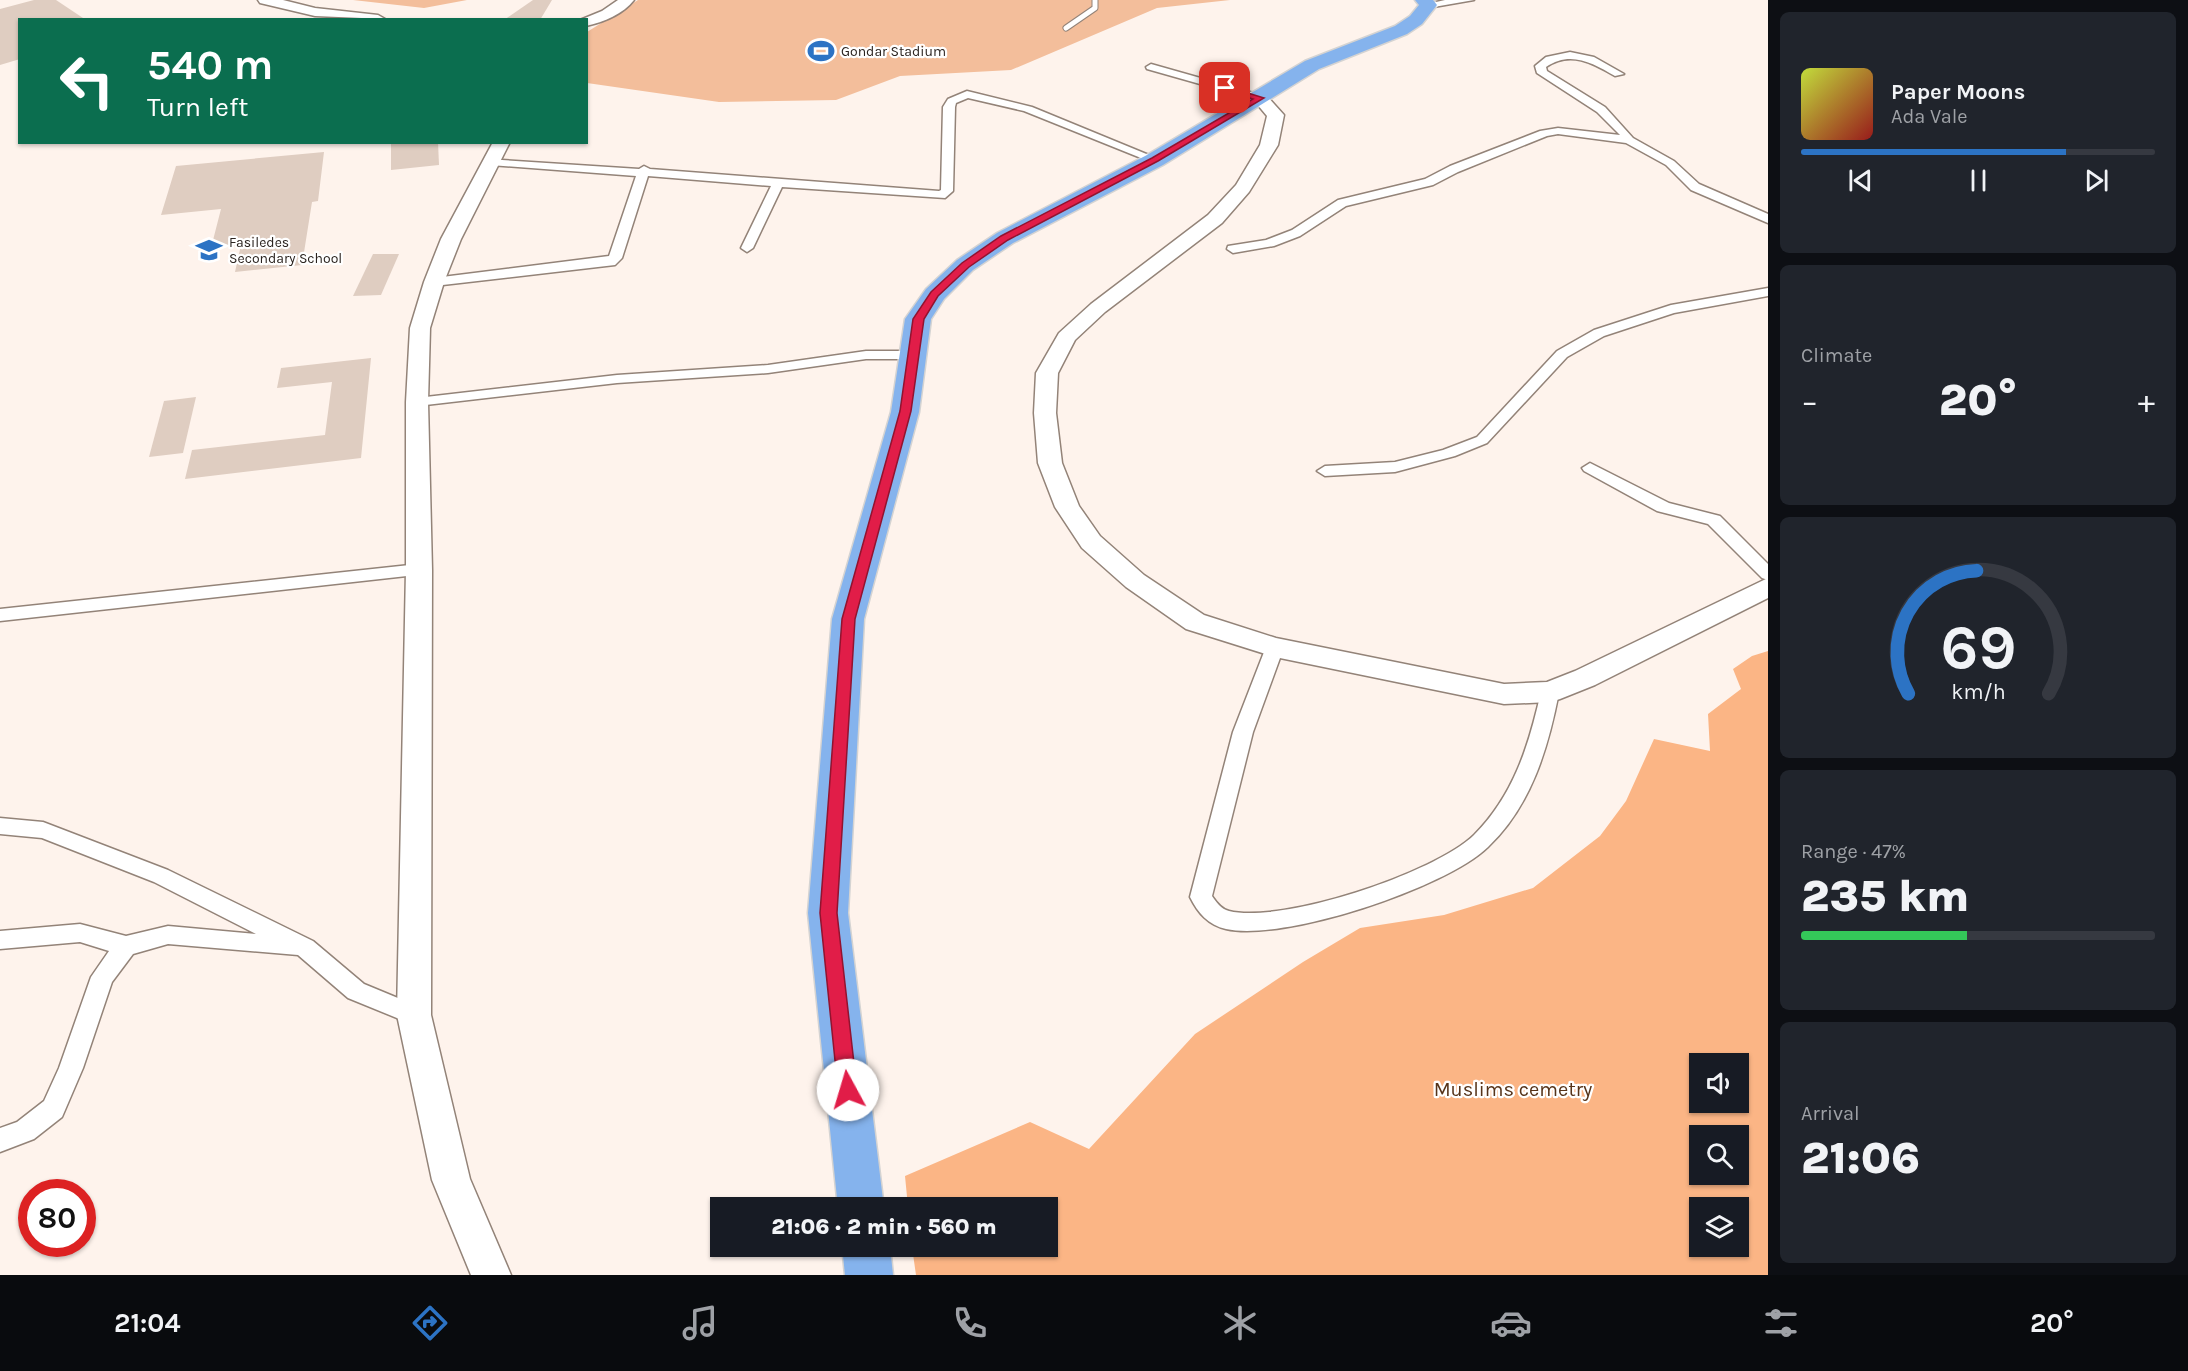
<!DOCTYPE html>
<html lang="en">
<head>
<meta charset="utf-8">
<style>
  body { margin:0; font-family:Karla,sans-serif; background:#20242c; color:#f1f3f6; height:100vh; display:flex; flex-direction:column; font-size:22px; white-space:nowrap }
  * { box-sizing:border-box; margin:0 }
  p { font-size:20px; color:#9ea1a6 }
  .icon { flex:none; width:33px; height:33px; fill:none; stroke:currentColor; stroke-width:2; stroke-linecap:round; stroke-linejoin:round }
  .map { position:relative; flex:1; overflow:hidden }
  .details { display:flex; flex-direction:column; gap:12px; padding:12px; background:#0d0f14; width:420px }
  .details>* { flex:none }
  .hud { position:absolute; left:18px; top:18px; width:570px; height:126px; border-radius:0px; box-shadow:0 2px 4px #0004; background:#0b6e4f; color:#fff; overflow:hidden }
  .tools { position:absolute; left:1689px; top:1053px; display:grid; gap:12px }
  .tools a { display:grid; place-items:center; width:60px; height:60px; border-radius:0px; background:#171b24; box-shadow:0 2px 4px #0004; font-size:30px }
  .speed { position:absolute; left:18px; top:1179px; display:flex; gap:12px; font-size:30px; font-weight:700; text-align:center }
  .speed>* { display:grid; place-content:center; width:78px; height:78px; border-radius:50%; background:#171b24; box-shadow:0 2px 4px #0004; line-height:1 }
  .speed .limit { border:9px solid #d22; background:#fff; color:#111 }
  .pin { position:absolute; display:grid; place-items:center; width:51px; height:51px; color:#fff; margin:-26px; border-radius:12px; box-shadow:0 3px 9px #0006 }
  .me { position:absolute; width:66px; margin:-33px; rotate:354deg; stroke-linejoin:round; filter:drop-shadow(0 0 4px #0008) }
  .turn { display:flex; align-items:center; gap:21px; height:126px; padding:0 30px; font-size:27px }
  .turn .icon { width:78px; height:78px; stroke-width:2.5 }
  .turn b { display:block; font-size:42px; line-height:51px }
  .big { font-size:45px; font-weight:800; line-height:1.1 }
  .details .tile { flex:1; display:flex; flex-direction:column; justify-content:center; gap:9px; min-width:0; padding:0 21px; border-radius:9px; background:#20242c }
  .details .dial { align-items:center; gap:0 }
  .dial svg { height:156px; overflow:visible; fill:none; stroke:#363941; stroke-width:7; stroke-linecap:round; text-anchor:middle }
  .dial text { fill:#f1f3f6; stroke:none }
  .song { display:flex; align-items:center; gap:18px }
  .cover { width:72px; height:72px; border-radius:9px; background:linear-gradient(135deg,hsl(70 70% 55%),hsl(0 70% 35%)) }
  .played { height:6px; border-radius:3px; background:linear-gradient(90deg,#2c73c4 75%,#363941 75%) }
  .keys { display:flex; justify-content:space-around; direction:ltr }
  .heat { display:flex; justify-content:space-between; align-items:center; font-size:33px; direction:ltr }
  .charge { height:9px; border-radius:4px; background:linear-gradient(90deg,#34c759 47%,#363941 0) }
  .trip { position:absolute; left:710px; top:1197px; width:348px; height:60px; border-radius:0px; background:#171b24; box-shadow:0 2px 4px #0004; font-weight:800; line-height:60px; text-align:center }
  .menu { display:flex; height:96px; justify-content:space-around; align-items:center; background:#090b0e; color:#9ea1a6 }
  .menu .icon { width:42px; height:42px }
  .menu .current { color:#2c73c4 }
  .menu b { font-size:27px; color:#f1f3f6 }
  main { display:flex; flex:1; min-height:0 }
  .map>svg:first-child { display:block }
  .green { fill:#f3be9b }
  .forest { fill:#fbb585; fill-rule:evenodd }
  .building { fill:#dfcdc1 }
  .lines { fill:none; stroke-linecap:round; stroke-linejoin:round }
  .lane-casing { stroke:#938378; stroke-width:7 }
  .street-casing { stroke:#938378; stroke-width:3 }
  .secondary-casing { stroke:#938378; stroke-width:3 }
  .highway-casing { stroke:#d4d3d2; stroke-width:3 }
  .lane { stroke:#fff; stroke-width:5 }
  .street { fill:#fff; fill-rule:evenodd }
  .secondary { fill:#fff; fill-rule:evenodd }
  .highway { fill:#85b3ed; fill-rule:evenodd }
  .route { fill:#e11d48; stroke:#92132f; stroke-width:1.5 }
  .labels { text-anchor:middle; stroke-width:4.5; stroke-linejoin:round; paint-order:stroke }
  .far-poi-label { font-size:14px; fill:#2a231f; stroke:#fff; text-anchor:start }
  .near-park-label { font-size:20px; fill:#57341a; stroke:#fff }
</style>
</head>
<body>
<main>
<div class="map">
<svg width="1768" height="1275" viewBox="0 0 1768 1275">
  <rect width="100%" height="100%" fill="#fef3ec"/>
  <g class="green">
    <polygon points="353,0 467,0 424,8"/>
    <polygon points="638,0 1230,0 1157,8 1011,70 900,76 836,100 719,102 587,83 587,32"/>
  </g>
  <path class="forest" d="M1768 651V1275H916L912 1247 1047 1246V1208L908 1207 905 1176 1030 1122 1089 1149 1195 1034 1303 962 1360 928 1444 915 1533 888 1600 836 1626 801 1654 739 1710 751 1708 714 1741 689 1733 669 1752 656ZM1700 1064H1738V1102H1700ZM1700 1136H1738V1174H1700ZM1700 1208H1738V1246H1700Z"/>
  <g class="building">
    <polygon points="34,0 56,0 86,20 20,20 20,59 0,65 0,9"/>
    <polygon points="533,0 552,0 540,20 504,20"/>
    <polygon points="391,142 438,142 439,165 391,170"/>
    <polygon points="324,152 318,201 312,202 302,265 235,272 241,245 211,248 221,209 161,215 176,166"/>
    <polygon points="373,254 399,254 381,295 353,296"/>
    <polygon points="371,358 361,458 185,479 192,450 325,435 332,382 277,388 281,368"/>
    <polygon points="196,397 183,453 149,457 164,401"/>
  </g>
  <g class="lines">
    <g class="lane-casing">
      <polyline id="lane" points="1066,28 1095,8 1095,0"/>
    </g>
    <g class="street-casing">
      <g id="street">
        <polygon points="1445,0 1474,0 1428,8 1423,5"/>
        <path d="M1570 52 1594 57 1624 74 1615 76C1593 63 1570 50 1546 67L1547 71 1605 107 1633 138 1674 161 1699 184 1768 214V223L1691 190 1666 165 1626 143 1558 134 1547 136 1458 172 1433 185 1346 206 1300 236 1274 246 1233 253 1227 249 1228 246 1266 240 1292 230 1338 200 1425 179 1450 166 1540 131 1558 128 1620 135 1597 112 1537 73 1535 66 1546 57Z"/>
        <polygon points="1151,64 1264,96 1265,98 1260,101 1147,69 1146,67"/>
        <polygon points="967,91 1032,107 1161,160 1151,162 1024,111 968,98 956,103 955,107 953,191 945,198 782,187 753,248 747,252 741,248 771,186 648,176 622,258 615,265 434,286 427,282 434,278 609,256 636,176 490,165 486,163 486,159 639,169 644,166 650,169 939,191 941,190 943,107 948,99"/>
        <polygon points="1768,288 1768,296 1674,313 1604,336 1567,357 1487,443 1455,456 1395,472 1325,476 1317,471 1325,466 1395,462 1443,450 1477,437 1557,351 1594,330 1671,305"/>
        <polygon points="866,351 913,351 920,355 913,359 866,359 768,373 617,383 417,406 410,402 417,398 617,375 768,365"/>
        <polygon points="1590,463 1669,503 1720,516 1768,564 1768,580 1762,578 1708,524 1657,511 1584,471 1582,468"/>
        <polygon points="419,564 425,566 428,570 425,574 0,621 0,609"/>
        <path d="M1275 641 1281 642 1284 647 1253 732 1212 896C1216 902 1221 909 1229 911 1282 924 1435 873 1474 835 1514 795 1529 745 1541 692L1543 687H1557L1559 692C1548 749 1531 806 1488 847 1446 888 1283 942 1226 929 1208 925 1198 913 1190 897L1233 732 1266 647 1269 642Z"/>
        <polygon points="0,818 43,822 168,870 313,941 364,984 422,1008 425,1015 422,1022 414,1025 348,998 298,955 168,944 133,954 112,982 83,1068 62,1117 34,1139 0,1152 0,1128 17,1122 44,1101 59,1068 91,977 109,951 80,942 0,949 0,931 80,924 126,936 168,926 256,934 154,882 42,838 0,834"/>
      </g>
    </g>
    <g class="secondary-casing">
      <g id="secondary">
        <polygon points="258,0 283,0 315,8 378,15 385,19 315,16 260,3"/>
        <path d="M618 0H634C623 14 604 22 586 26V20H580L602 11Z"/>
        <polygon points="1260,93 1266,95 1284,115 1278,145 1249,192 1222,223 1105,312 1075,340 1058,373 1056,413 1062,463 1079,506 1100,536 1144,575 1204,615 1276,638 1504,684 1547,682 1575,671 1768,578 1768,598 1595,685 1560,699 1550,702 1504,704 1275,657 1186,629 1126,587 1082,548 1055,507 1038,463 1034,413 1036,373 1059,333 1091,304 1208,215 1236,185 1260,145 1267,116 1252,98"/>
        <polygon points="493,142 510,142 461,239 444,282 430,328 428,402 432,570 431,1015 470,1179 511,1275 471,1275 432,1180 397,1015 406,570 406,402 410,328 424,282 441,239"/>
      </g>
    </g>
    <g class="highway-casing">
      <g id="highway">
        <polygon points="1415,0 1433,0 1437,5 1422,24 1407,34 1319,69 1163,165 1013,243 973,270 944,299 931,319 919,412 864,619 848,913 884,1208 838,1208 808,913 832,619 891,412 905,319 926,289 957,260 997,233 1147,155 1305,61 1395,26 1410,16 1419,5"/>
        <polygon points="842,1246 890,1246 893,1275 845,1275"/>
      </g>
    </g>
    <use href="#lane" class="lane"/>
    <use href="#street" class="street"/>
    <use href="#secondary" class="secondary"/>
    <use href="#highway" class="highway"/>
  </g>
  <polygon class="route" points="1225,86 1264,98 1158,161 1008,240 969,267 938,296 924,319 911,411 855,619 837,913 857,1090 854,1096 848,1099 841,1096 838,1090 820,913 842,619 900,411 913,319 931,292 962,263 1001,236 1152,158 1253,99 1222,90"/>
  <defs>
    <g id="stadium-bare" transform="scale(2.07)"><path d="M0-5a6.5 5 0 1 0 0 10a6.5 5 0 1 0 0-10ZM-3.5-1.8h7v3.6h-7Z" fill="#2c73c4" stroke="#fff" stroke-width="2.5" paint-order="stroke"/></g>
    <g id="school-bare" transform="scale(2.07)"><path d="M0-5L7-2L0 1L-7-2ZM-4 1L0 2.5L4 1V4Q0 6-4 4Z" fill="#2c73c4" stroke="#fff" stroke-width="2.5" paint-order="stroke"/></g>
  </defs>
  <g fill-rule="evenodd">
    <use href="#stadium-bare" x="821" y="51"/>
    <use href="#school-bare" x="209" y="250"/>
  </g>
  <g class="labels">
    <g class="far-poi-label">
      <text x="841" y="56">Gondar Stadium</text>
      <text x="229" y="247">Fasiledes<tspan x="229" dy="16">Secondary School</tspan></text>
    </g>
    <g class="near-park-label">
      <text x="1513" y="1096">Muslims cemetry</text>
    </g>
  </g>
</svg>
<div class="tools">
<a><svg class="icon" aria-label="sound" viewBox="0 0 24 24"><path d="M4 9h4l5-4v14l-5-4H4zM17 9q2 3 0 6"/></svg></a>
<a><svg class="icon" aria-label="search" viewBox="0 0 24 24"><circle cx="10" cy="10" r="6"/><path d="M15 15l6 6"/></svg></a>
<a><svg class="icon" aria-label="layers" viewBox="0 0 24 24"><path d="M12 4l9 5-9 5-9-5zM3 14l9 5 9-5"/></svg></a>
</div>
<div class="speed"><div class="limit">80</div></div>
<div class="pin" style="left:1225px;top:88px;background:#d93025"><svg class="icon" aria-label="arrive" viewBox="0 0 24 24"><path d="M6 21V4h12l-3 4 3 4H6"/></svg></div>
<svg class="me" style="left:848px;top:1090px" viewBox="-20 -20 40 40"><circle r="19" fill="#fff"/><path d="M0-13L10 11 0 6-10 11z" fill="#e11d48"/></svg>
<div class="trip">21:06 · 2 min · 560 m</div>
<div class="hud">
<div class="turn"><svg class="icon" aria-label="left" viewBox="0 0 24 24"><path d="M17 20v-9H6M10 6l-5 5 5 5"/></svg><div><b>540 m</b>Turn left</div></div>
</div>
</div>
<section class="details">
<div class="tile">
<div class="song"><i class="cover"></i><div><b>Paper Moons</b><p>Ada Vale</p></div></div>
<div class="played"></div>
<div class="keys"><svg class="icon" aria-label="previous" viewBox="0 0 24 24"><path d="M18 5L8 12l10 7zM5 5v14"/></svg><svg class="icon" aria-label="pause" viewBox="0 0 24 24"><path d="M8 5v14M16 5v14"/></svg><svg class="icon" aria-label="next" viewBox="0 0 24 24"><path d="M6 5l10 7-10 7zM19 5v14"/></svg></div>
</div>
<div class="tile"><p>Climate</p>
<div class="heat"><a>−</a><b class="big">20°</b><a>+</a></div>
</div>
<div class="tile dial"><svg viewBox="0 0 100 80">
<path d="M14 69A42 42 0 1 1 86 69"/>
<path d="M14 69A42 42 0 0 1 49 6" stroke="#2c73c4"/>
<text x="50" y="56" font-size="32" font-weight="700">69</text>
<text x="50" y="72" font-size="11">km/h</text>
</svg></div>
<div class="tile"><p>Range · 47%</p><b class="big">235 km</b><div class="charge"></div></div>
<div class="tile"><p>Arrival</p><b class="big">21:06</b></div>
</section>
</main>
<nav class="menu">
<b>21:04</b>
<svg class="icon current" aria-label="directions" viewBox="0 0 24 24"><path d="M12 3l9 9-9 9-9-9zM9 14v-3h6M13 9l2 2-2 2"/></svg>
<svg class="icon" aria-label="music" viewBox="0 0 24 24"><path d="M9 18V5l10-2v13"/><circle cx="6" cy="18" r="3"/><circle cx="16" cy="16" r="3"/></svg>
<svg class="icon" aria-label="phone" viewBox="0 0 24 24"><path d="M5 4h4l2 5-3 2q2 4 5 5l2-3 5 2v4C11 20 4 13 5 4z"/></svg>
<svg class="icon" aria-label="climate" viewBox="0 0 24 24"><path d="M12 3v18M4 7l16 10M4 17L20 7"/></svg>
<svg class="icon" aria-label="car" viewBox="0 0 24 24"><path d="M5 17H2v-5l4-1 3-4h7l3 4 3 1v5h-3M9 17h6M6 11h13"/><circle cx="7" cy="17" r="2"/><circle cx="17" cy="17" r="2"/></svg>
<svg class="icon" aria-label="filters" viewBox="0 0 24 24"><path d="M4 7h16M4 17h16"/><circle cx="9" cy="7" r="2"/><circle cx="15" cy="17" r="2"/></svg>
<b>20°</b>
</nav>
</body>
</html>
